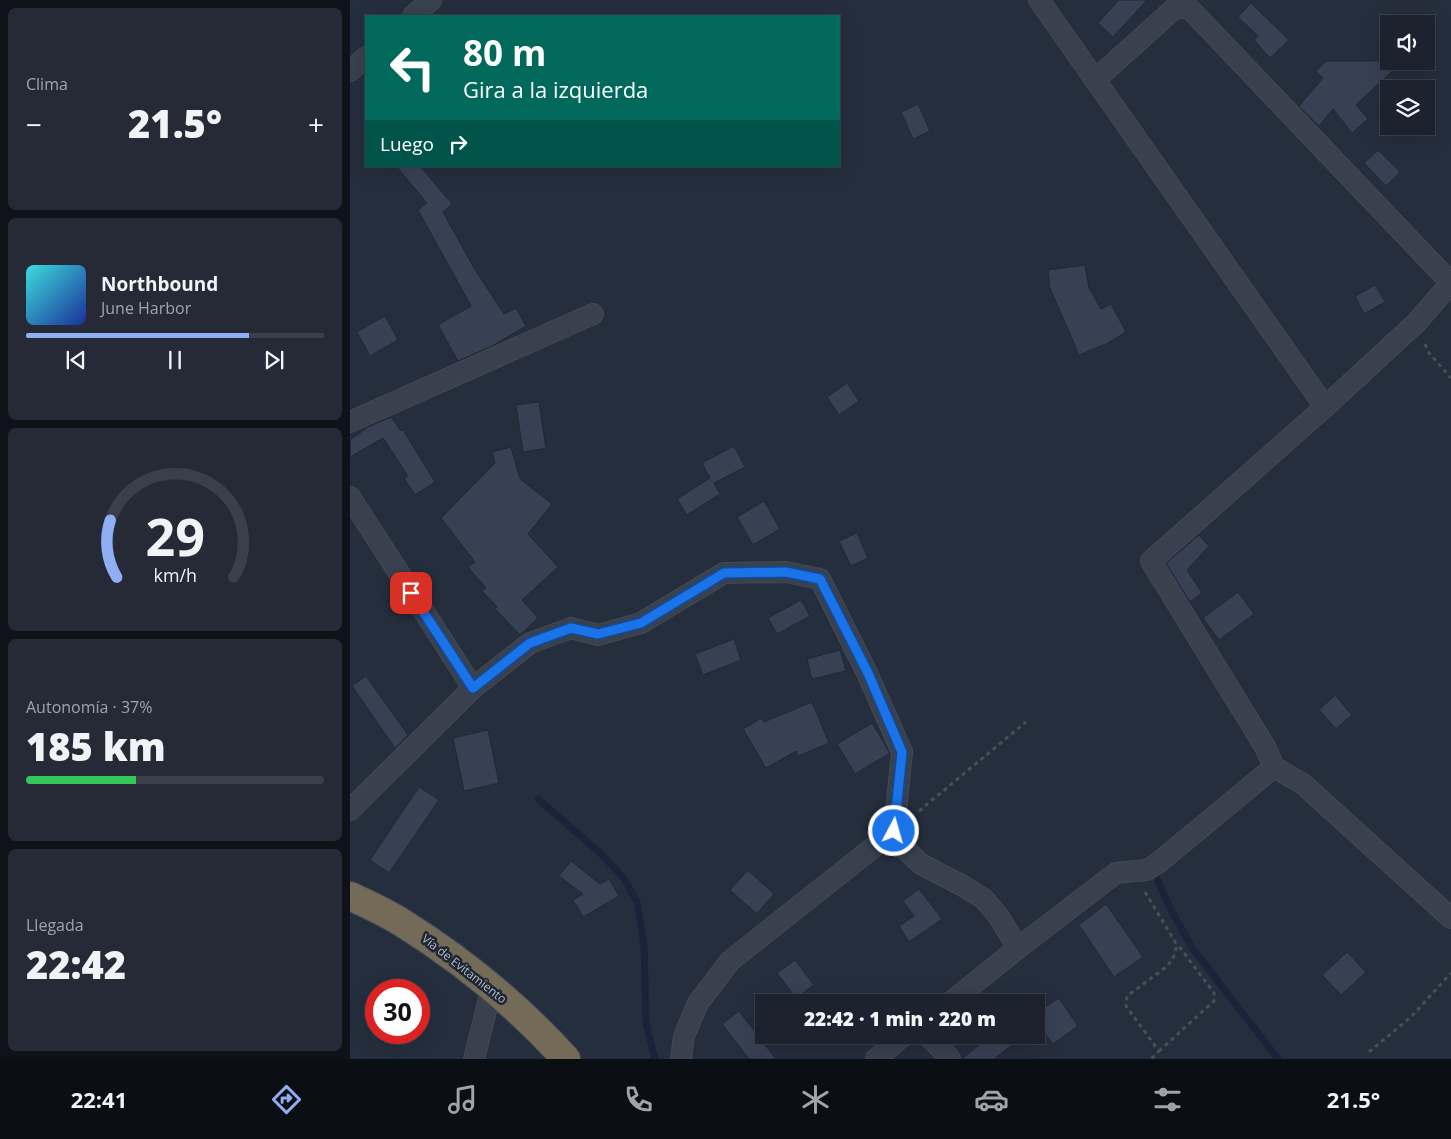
<!DOCTYPE html>
<html lang="es">
<head>
<meta charset="utf-8">
<style>
  body { margin:0; font-family:"Open Sans",sans-serif; background:#252a36; color:#f1f3f6; height:100vh; display:flex; flex-direction:column; font-size:19px; white-space:nowrap }
  * { box-sizing:border-box; margin:0 }
  p { font-size:16px; color:#a0a4aa }
  .icon { flex:none; width:28px; height:28px; fill:none; stroke:currentColor; stroke-width:2; stroke-linecap:round; stroke-linejoin:round }
  .map { position:relative; flex:1; overflow:hidden }
  .side { display:flex; flex-direction:column; gap:8px; padding:8px; background:#0f1319; width:350px }
  .side>* { flex:none }
  .banner { position:absolute; left:15px; top:15px; width:475px; height:152px; border-radius:0px; box-shadow:0 5px 20px #0002,0 0 0 1px #3a3f4a; background:#00695c; color:#fff; overflow:hidden }
  .tools { position:absolute; left:1030px; top:15px; display:grid; gap:10px }
  .tools a { display:grid; place-items:center; width:55px; height:55px; border-radius:0px; background:#1c222e; box-shadow:0 5px 20px #0002,0 0 0 1px #3a3f4a; font-size:25px }
  .speed { position:absolute; left:15px; top:979px; display:flex; gap:10px; font-size:25px; font-weight:700; text-align:center }
  .speed>* { display:grid; place-content:center; width:65px; height:65px; border-radius:50%; background:#1c222e; box-shadow:0 5px 20px #0002,0 0 0 1px #3a3f4a; line-height:1 }
  .speed .limit { border:8px solid #d22; background:#fff; color:#111 }
  .pin { position:absolute; display:grid; place-items:center; width:42px; height:42px; color:#fff; margin:-21px; border-radius:10px; box-shadow:0 2px 8px #0006 }
  .me { position:absolute; width:55px; margin:-28px; rotate:6deg; stroke-linejoin:round; filter:drop-shadow(0 0 4px #0008) }
  .turn { display:flex; align-items:center; gap:18px; height:105px; padding:0 15px; font-size:22px }
  .turn .icon { width:65px; height:65px; stroke-width:2.5 }
  .turn b { display:block; font-size:35px; line-height:42px }
  .then { display:flex; align-items:center; height:48px; padding:0 15px; background:#0003; gap:10px; font-size:19px }
  .big { font-size:38px; font-weight:800; line-height:1.1 }
  .side .tile { flex:1; display:flex; flex-direction:column; justify-content:center; gap:8px; min-width:0; padding:0 18px; border-radius:8px; background:#252a36 }
  .side .dial { align-items:center; gap:0 }
  .dial svg { height:130px; overflow:visible; fill:none; stroke:#3a3f4a; stroke-width:7; stroke-linecap:round; text-anchor:middle }
  .dial text { fill:#f1f3f6; stroke:none }
  .song { display:flex; align-items:center; gap:15px }
  .cover { width:60px; height:60px; border-radius:8px; background:linear-gradient(135deg,hsl(180 70% 55%),hsl(230 70% 35%)) }
  .played { height:5px; border-radius:2px; background:linear-gradient(90deg,#8faef4 75%,#3a3f4a 75%) }
  .keys { display:flex; justify-content:space-around; direction:ltr }
  .heat { display:flex; justify-content:space-between; align-items:center; font-size:28px; direction:ltr }
  .charge { height:8px; border-radius:4px; background:linear-gradient(90deg,#34c759 37%,#3a3f4a 0) }
  .trip { position:absolute; left:405px; top:994px; width:290px; height:50px; border-radius:0px; background:#1c222e; box-shadow:0 5px 20px #0002,0 0 0 1px #3a3f4a; font-weight:800; line-height:50px; text-align:center }
  .menu { display:flex; height:80px; justify-content:space-around; align-items:center; background:#0b0e12; color:#a0a4aa }
  .menu .icon { width:35px; height:35px }
  .menu .selected { color:#8faef4 }
  .menu b { font-size:22px; color:#f1f3f6 }
  main { display:flex; flex:1; min-height:0 }
  .map>svg:first-child { display:block }
  .lines { fill:none; stroke-linecap:round; stroke-linejoin:round }
  .stream { stroke:#19243b; stroke-width:7 }
  .building { fill:#384154; stroke:#202735 }
  .street-casing { stroke:#424957; stroke-width:22 }
  .highway-casing { stroke:#444b59; stroke-width:30 }
  .path { stroke:#405357; stroke-width:3; stroke-dasharray:4 4; stroke-linecap:butt }
  .street { stroke:#39404e; stroke-width:20 }
  .highway { stroke:#736a57; stroke-width:28 }
  .route-casing { stroke:#114b97; stroke-width:12 }
  .route { stroke:#1a73e8; stroke-width:9 }
  .labels { text-anchor:middle; stroke-width:5; stroke-linejoin:round; paint-order:stroke }
  .street-label { font-size:12px; fill:#b5bbc9; stroke:#1e2533 }
</style>
</head>
<body>
<main>
<section class="side">
<div class="tile"><p>Clima</p>
<div class="heat"><a>−</a><b class="big">21.5°</b><a>+</a></div>
</div>
<div class="tile">
<div class="song"><i class="cover"></i><div><b>Northbound</b><p>June Harbor</p></div></div>
<div class="played"></div>
<div class="keys"><svg class="icon" aria-label="previous" viewBox="0 0 24 24"><path d="M18 5L8 12l10 7zM5 5v14"/></svg><svg class="icon" aria-label="pause" viewBox="0 0 24 24"><path d="M8 5v14M16 5v14"/></svg><svg class="icon" aria-label="next" viewBox="0 0 24 24"><path d="M6 5l10 7-10 7zM19 5v14"/></svg></div>
</div>
<div class="tile dial"><svg viewBox="0 0 100 80">
<path d="M14 69A42 42 0 1 1 86 69"/>
<path d="M14 69A42 42 0 0 1 10 34" stroke="#8faef4"/>
<text x="50" y="56" font-size="32" font-weight="700">29</text>
<text x="50" y="72" font-size="11">km/h</text>
</svg></div>
<div class="tile"><p>Autonomía · 37%</p><b class="big">185 km</b><div class="charge"></div></div>
<div class="tile"><p>Llegada</p><b class="big">22:42</b></div>
</section>
<div class="map">
<svg width="1101" height="1059" viewBox="0 0 1101 1059">
  <rect width="100%" height="100%" fill="#252e3d"/>
  <g class="lines">
    <g class="stream">
      <polyline points="188,799 249,852 273,877 287,902 294,944 296,1023 305,1059"/>
      <polyline points="802,868 821,910 843,949 928,1059"/>
    </g>
  </g>
  <g class="building">
    <polygon points="769,0 797,0 763,37 748,23"/>
    <polygon points="901,3 939,40 920,58 904,40 908,36 888,17"/>
    <polygon points="976,61 1053,61 1006,105 1018,119 1002,133 983,109 969,126 949,106 973,78 966,71"/>
    <polygon points="568,104 580,131 563,139 551,112"/>
    <polygon points="1028,150 1050,172 1036,186 1014,163"/>
    <polygon points="46,166 70,166 102,204 93,212 124,268 154,314 166,308 176,326 142,346 108,361 88,325 121,306 68,210 77,203"/>
    <polygon points="735,265 739,288 751,309 761,304 776,332 758,343 729,355 700,288 698,270"/>
    <polygon points="1025,285 1035,302 1014,314 1005,296"/>
    <polygon points="35,316 48,340 20,356 7,332"/>
    <polygon points="497,383 509,401 489,415 477,397"/>
    <polygon points="189,402 196,448 173,452 166,405"/>
    <polygon points="41,417 51,431 53,430 85,482 65,495 54,478 58,476 33,438 0,457 0,440 18,427"/>
    <polygon points="384,446 395,467 364,483 370,494 337,515 327,499 360,478 352,463"/>
    <polygon points="161,447 170,479 202,504 178,534 208,567 172,600 188,618 170,635 145,609 147,607 132,591 136,588 118,567 125,562 91,518 145,463 142,452"/>
    <polygon points="414,501 430,529 403,545 387,517"/>
    <polygon points="507,533 518,558 501,566 489,541"/>
    <polygon points="849,535 859,546 837,570 852,593 840,602 816,563"/>
    <polygon points="888,592 904,614 869,640 853,618"/>
    <polygon points="451,600 460,616 427,634 418,618"/>
    <polygon points="384,639 391,660 353,675 345,654"/>
    <polygon points="490,650 496,671 462,679 457,659"/>
    <polygon points="16,676 58,735 45,748 2,686"/>
    <polygon points="985,695 1002,715 986,729 969,710"/>
    <polygon points="462,702 479,743 448,756 446,751 416,768 393,729 412,718 414,722"/>
    <polygon points="522,723 540,753 505,774 487,744"/>
    <polygon points="138,730 149,783 114,791 103,738"/>
    <polygon points="69,787 89,800 39,873 20,860"/>
    <polygon points="221,861 250,884 259,879 269,896 233,917 223,900 233,894 209,876"/>
    <polygon points="398,870 424,894 407,914 380,890"/>
    <polygon points="569,889 592,919 559,942 549,926 564,916 553,901"/>
    <polygon points="756,904 793,957 764,977 729,925"/>
    <polygon points="997,952 1016,972 991,995 972,975"/>
    <polygon points="445,960 464,985 446,998 427,973"/>
    <polygon points="709,998 728,1026 703,1044 686,1022 686,1013"/>
    <polygon points="389,1011 426,1059 399,1059 372,1024"/>
    <polygon points="641,1035 655,1035 663,1044 644,1059 612,1059"/>
  </g>
  <g class="lines">
    <g class="street-casing">
      <g id="street">
        <polyline points="689,0 975,407"/>
        <polyline points="63,16 81,0"/>
        <polyline points="0,71 16,57"/>
        <polyline points="745,80 826,7 840,9 1101,283 1066,323 975,407 801,561 915,747 924,767"/>
        <polyline points="0,422 243,314"/>
        <polyline points="0,497 123,688"/>
        <polyline points="0,810 123,688 180,643 221,628 248,635 291,623 374,573 436,572 470,579 517,673 552,752 544,831 556,850 571,864 613,886 634,899 649,917 668,948"/>
        <polyline points="601,1002 668,948 766,873 797,870 808,863 924,767 953,784 1101,918"/>
        <polyline points="578,1035 600,1059"/>
        <polyline points="124,1059 142,987"/>
        <polyline points="331,1059 334,1036 348,1003 380,961 544,831"/>
        <polyline points="526,1059 554,1035"/>
      </g>
    </g>
    <g class="highway-casing">
      <path id="highway" d="M0 896C17 904 35 912 51 922 112 960 168 1006 216 1059"/>
    </g>
    <g class="path">
      <polyline points="1075,344 1079,353 1101,378"/>
      <polyline points="569,811 676,722"/>
      <polyline points="795,892 827,945 823,959 815,968 777,996 776,1006 809,1051 801,1059"/>
      <polyline points="809,1051 864,1001 864,993 828,945"/>
      <polyline points="1019,1052 1062,1016 1101,973"/>
    </g>
    <use href="#street" class="street"/>
    <use href="#highway" class="highway"/>
  </g>
  <g class="lines">
    <g class="route-casing">
      <polyline id="route" points="61,593 123,688 180,643 221,628 248,634 291,623 374,573 436,572 470,579 518,673 552,752 544,831"/>
    </g>
    <use href="#route" class="route"/>
  </g>
  <g class="labels">
    <g class="street-label">
      <text transform="translate(114 969) rotate(38)" y="4">Vía de Evitamiento</text>
    </g>
  </g>
</svg>
<div class="tools">
<a><svg class="icon" aria-label="sound" viewBox="0 0 24 24"><path d="M4 9h4l5-4v14l-5-4H4zM17 9q2 3 0 6"/></svg></a>
<a><svg class="icon" aria-label="layers" viewBox="0 0 24 24"><path d="M12 4l9 5-9 5-9-5zM3 14l9 5 9-5"/></svg></a>
</div>
<div class="speed"><div class="limit">30</div></div>
<div class="pin" style="left:61px;top:593px;background:#d93025"><svg class="icon" aria-label="arrive" viewBox="0 0 24 24"><path d="M6 21V4h12l-3 4 3 4H6"/></svg></div>
<svg class="me" style="left:544px;top:831px" viewBox="-20 -20 40 40"><circle r="17" fill="#1a73e8" stroke="#fff" stroke-width="3"/><path d="M0-11L8 9 0 5-8 9z" fill="#fff"/></svg>
<div class="trip">22:42 · 1 min · 220 m</div>
<div class="banner">
<div class="turn"><svg class="icon" aria-label="left" viewBox="0 0 24 24"><path d="M17 20v-9H6M10 6l-5 5 5 5"/></svg><div><b>80 m</b>Gira a la izquierda</div></div>
<div class="then">Luego<svg class="icon" aria-label="right" viewBox="0 0 24 24"><path d="M7 20v-9h11M14 6l5 5-5 5"/></svg></div>
</div>
</div>
</main>
<nav class="menu">
<b>22:41</b>
<svg class="icon selected" aria-label="directions" viewBox="0 0 24 24"><path d="M12 3l9 9-9 9-9-9zM9 14v-3h6M13 9l2 2-2 2"/></svg>
<svg class="icon" aria-label="music" viewBox="0 0 24 24"><path d="M9 18V5l10-2v13"/><circle cx="6" cy="18" r="3"/><circle cx="16" cy="16" r="3"/></svg>
<svg class="icon" aria-label="phone" viewBox="0 0 24 24"><path d="M5 4h4l2 5-3 2q2 4 5 5l2-3 5 2v4C11 20 4 13 5 4z"/></svg>
<svg class="icon" aria-label="climate" viewBox="0 0 24 24"><path d="M12 3v18M4 7l16 10M4 17L20 7"/></svg>
<svg class="icon" aria-label="car" viewBox="0 0 24 24"><path d="M5 17H2v-5l4-1 3-4h7l3 4 3 1v5h-3M9 17h6M6 11h13"/><circle cx="7" cy="17" r="2"/><circle cx="17" cy="17" r="2"/></svg>
<svg class="icon" aria-label="filters" viewBox="0 0 24 24"><path d="M4 7h16M4 17h16"/><circle cx="9" cy="7" r="2"/><circle cx="15" cy="17" r="2"/></svg>
<b>21.5°</b>
</nav>
</body>
</html>
